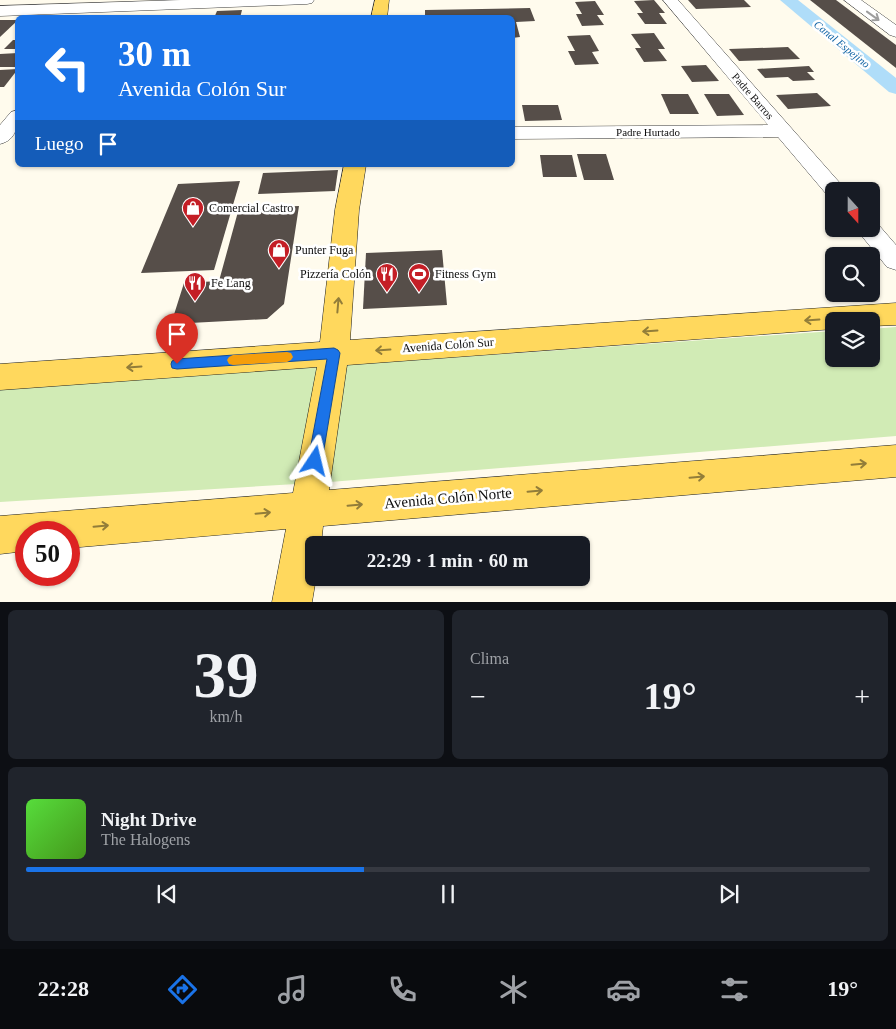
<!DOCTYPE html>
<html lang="es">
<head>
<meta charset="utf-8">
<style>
  body { margin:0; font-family:"Times New Roman",serif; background:#20242c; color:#f1f3f6; height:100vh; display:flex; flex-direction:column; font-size:19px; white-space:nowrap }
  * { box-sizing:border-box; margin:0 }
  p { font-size:16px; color:#9ea1a6 }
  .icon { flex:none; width:28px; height:28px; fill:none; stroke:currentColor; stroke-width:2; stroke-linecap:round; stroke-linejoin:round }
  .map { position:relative; height:602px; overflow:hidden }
  .side { display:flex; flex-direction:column; gap:8px; padding:8px; background:#0d0f14; flex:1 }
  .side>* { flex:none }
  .hud { position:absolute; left:15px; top:15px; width:500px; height:152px; border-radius:8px; box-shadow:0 1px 4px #0004; background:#1a73e8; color:#fff; overflow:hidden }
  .needle { width:32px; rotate:159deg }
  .fabs { position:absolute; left:825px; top:182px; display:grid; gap:10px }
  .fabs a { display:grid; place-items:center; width:55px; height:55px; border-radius:8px; background:#171b24; box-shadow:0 1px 4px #0004; font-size:25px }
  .speed { position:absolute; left:15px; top:521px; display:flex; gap:10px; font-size:25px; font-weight:700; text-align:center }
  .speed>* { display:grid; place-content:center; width:65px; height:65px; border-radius:50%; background:#171b24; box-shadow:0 1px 4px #0004; line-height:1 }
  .speed .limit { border:8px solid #d22; background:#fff; color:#111 }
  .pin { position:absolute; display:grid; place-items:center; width:42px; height:42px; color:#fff; margin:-51px -21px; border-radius:50% 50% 50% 0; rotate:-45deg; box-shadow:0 0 5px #0007 }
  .pin .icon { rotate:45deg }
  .me { position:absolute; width:55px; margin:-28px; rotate:10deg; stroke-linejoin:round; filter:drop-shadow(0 0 4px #0008) }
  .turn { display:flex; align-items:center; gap:18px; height:105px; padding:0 20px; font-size:22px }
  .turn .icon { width:65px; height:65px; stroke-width:2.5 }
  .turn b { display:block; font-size:35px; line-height:42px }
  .then { display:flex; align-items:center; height:48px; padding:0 20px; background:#0003; gap:10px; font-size:19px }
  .big { font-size:38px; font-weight:700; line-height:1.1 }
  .side .widget { flex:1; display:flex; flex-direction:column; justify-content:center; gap:8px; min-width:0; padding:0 18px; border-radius:8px; background:#20242c }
  .side .dial { align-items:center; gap:0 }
  .dial b { font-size:65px; line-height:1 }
  .song { display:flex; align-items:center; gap:15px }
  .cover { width:60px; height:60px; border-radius:8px; background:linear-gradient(135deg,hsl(110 70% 55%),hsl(100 70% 35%)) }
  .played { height:5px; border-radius:2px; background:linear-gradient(90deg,#1a73e8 40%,#363941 40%) }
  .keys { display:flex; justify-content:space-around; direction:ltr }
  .heat { display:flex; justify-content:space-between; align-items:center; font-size:28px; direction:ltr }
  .side .tiles { flex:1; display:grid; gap:8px; grid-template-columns:1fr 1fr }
  .widget:last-child { grid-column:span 2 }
  .trip { position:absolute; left:305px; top:536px; width:285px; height:50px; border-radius:8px; background:#171b24; box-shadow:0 1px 4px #0004; font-weight:700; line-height:50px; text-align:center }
  .menu { display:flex; height:80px; justify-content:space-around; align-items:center; background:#090b0e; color:#9ea1a6 }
  .menu .icon { width:35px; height:35px }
  .menu .selected { color:#1a73e8 }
  .menu b { font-size:22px; color:#f1f3f6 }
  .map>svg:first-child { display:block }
  .green { fill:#d1ebb5 }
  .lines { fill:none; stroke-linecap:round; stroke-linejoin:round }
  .canal { fill:#afddf9; fill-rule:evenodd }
  .building { fill:#564e49 }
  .minor-casing { stroke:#404040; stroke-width:1 }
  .major-casing { stroke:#1e1e1e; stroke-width:1 }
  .minor { fill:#fff; fill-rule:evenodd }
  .major { fill:#ffd85d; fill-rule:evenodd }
  .oneway { stroke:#9e9e9e }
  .oneway2 { stroke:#927d39 }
  .route { fill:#1a73e8; stroke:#114b97 }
  .slow { fill:#f59e0b }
  .labels { text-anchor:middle; stroke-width:5; stroke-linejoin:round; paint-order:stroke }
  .far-water-label { font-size:11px; font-style:italic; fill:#1064a5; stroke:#fff }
  .far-street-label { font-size:11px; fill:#0d0d0d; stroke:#fff }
  .poi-label { font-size:12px; fill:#0d0d0d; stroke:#fff; text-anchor:start }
  .street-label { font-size:12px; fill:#0d0d0d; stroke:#fff }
  .near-street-label { font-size:15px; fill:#0d0d0d; stroke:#fff }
</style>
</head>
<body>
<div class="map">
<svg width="896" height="602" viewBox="0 0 896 602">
  <rect width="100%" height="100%" fill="#fffbed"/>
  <polygon class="green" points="896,327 896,436 330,482 0,502 0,389 834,331 834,359 871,359 871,329"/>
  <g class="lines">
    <polygon class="canal" points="780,0 798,0 896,78 896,94 889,92"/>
  </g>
  <g class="building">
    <polygon points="654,0 665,13 659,13 667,24 645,24 637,13 643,13 634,1"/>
    <polygon points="688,0 744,0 751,7 696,9"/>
    <polygon points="810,0 836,0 896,45 896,68"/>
    <polygon points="595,1 604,15 597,15 604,25 582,26 576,14 582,14 575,2"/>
    <polygon points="530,8 535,21 516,22 520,37 512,38 512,18 425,18 425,10"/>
    <polygon points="242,10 240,18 214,18 217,11"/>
    <polygon points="0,20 18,20 0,37"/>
    <polygon points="654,33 665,49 658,49 667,61 644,62 635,48 641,48 631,34"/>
    <polygon points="590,35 599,51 592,52 599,64 575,65 568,51 575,51 567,36"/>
    <polygon points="13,40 18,40 18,49 4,49"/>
    <polygon points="788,47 800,59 739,61 729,49"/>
    <polygon points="18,53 18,67 0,67 0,54"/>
    <polygon points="706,65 719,81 692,82 681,66"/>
    <polygon points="809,66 814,72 807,72 815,80 793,81 788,77 765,78 757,69"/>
    <polygon points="18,69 4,87 0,87 0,70"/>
    <polygon points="817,93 831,106 788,109 776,95"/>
    <polygon points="661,94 688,94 699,114 670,114"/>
    <polygon points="704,94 729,94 744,115 717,116"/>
    <polygon points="522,105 558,105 562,120 525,121"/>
    <polygon points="577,154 606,154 614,180 584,180"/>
    <polygon points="540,155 572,155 577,177 543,177"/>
    <polygon points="338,170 335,191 258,194 263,173"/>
    <polygon points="240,181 214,270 141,273 178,184"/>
    <polygon points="299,206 284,304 267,319 171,324 184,283 219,281 239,208"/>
    <polygon points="442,250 447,305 363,309 366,253"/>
  </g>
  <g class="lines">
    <g class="minor-casing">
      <g id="minor">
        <polygon points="181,0 314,0 312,3 307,4 0,16 0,6"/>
        <polygon points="663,0 678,0 847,191 834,191 834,197 828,196 778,137 512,139 512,127 768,125"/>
        <polygon points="844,0 861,0 896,25 896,37 890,35"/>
        <path d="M18 110C18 125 17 140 0 144V125L11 112Z"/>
        <polygon points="871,222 877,223 896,245 896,270 887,267 856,229 871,229"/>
      </g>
    </g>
    <g class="major-casing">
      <g id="major">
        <polygon points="375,0 389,0 387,18 371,18"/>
        <polygon points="344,165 366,165 359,210 350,340 896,303 896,325 871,326 871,321 834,321 834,329 347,365 329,490 896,445 896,477 323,526 321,545 314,545 314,578 316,578 312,602 272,602 286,529 69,548 69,532 26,532 26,551 0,554 0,516 293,493 317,367 0,390 0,364 320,342 335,210"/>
      </g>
    </g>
    <use href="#minor" class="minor"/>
    <use href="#major" class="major"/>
  </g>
  <defs><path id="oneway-shaft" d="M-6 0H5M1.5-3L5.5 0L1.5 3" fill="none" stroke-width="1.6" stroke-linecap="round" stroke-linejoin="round" transform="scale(1.25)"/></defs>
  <use class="oneway" href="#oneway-shaft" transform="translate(873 16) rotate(36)"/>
  <g class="oneway2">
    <use href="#oneway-shaft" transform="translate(338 305) rotate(-85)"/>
    <use href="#oneway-shaft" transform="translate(812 320) rotate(176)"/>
    <use href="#oneway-shaft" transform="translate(650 331) rotate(176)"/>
    <use href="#oneway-shaft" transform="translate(383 350) rotate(176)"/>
    <use href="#oneway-shaft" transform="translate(134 367) rotate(176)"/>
    <use href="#oneway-shaft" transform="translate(859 464) rotate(-5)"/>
    <use href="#oneway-shaft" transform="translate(697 477) rotate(-5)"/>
    <use href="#oneway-shaft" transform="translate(535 491) rotate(-5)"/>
    <use href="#oneway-shaft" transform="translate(355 505) rotate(-5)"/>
    <use href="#oneway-shaft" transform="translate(263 513) rotate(-5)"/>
    <use href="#oneway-shaft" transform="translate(101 526) rotate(-5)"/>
  </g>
  <polygon class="route" points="334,348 338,350 340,353 322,461 320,466 315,467 310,466 308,461 327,359 177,369 172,368 171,364 172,361 177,359"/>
  <polygon class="slow" points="287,352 291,353 293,357 291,360 287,362 233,365 229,364 227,360 229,357 233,355"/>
  <defs>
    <g id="shop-pin" transform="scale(1.125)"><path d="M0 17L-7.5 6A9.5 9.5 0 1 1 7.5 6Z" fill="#c41e26" stroke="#fff"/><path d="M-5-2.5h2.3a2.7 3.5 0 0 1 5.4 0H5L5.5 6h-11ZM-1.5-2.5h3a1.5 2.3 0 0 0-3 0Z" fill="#fff"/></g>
    <g id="restaurant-pin" transform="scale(1.125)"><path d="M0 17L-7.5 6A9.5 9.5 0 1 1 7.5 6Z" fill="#c41e26" stroke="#fff"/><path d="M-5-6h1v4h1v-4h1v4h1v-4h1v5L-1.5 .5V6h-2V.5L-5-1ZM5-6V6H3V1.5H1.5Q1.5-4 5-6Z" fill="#fff"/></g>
    <g id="stadium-pin" transform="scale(1.125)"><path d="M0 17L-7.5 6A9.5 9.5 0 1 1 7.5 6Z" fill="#c41e26" stroke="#fff"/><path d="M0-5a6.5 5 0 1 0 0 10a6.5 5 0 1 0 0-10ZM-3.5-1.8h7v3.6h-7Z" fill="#fff"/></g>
  </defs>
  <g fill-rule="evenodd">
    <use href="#shop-pin" x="193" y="208"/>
    <use href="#shop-pin" x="279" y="250"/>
    <use href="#restaurant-pin" x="387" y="274"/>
    <use href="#stadium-pin" x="419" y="274"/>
    <use href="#restaurant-pin" x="195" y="283"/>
  </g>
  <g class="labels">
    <g class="far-water-label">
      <text transform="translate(842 44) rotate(39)" y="4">Canal Espejino</text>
    </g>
    <g class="far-street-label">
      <text transform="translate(753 96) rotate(49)" y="4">Padre Barros</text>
      <text x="648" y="136">Padre Hurtado</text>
    </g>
    <g class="poi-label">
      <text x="209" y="212">Comercial Castro</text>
      <text x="295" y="254">Punter Fuga</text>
      <text x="371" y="278" text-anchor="end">Pizzería Colón</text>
      <text x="435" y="278">Fitness Gym</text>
      <text x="211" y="287">Fe Lang</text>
    </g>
    <g class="street-label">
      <text transform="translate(448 345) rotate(-4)" y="4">Avenida Colón Sur</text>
    </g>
    <g class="near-street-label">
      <text transform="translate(448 498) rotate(-5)" y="5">Avenida Colón Norte</text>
    </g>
  </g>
</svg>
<div class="fabs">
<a><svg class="needle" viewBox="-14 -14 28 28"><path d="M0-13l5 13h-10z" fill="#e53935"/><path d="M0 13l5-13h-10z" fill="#9ea1a6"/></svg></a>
<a><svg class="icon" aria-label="search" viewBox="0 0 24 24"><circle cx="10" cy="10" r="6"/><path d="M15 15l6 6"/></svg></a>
<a><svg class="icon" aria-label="layers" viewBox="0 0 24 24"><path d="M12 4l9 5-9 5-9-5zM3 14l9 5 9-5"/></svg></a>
</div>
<div class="speed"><div class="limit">50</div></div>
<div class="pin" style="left:177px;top:364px;background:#d93025"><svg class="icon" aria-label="arrive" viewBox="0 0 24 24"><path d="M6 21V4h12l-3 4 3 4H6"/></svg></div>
<svg class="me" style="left:315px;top:461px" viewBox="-20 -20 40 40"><path d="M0-17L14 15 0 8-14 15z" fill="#1a73e8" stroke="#fff" stroke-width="4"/></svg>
<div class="trip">22:29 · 1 min · 60 m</div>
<div class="hud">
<div class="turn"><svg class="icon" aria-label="left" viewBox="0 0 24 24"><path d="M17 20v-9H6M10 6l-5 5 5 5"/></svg><div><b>30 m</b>Avenida Colón Sur</div></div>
<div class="then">Luego<svg class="icon" aria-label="arrive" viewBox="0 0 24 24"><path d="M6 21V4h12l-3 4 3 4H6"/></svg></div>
</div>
</div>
<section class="side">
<div class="tiles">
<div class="widget dial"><b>39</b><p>km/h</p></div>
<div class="widget"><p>Clima</p>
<div class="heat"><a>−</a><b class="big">19°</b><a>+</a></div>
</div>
<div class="widget">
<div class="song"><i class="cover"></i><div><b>Night Drive</b><p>The Halogens</p></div></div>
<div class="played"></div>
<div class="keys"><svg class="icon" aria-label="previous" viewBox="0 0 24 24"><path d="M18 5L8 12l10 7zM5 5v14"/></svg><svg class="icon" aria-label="pause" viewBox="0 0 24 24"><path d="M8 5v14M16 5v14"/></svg><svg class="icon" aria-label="next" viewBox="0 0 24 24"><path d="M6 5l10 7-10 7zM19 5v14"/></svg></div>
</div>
</div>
</section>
<nav class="menu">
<b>22:28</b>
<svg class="icon selected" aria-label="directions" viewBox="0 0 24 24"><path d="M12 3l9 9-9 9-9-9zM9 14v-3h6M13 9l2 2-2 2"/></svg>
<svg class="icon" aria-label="music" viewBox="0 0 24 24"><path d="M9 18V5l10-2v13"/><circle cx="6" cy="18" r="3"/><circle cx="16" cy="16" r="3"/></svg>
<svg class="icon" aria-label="phone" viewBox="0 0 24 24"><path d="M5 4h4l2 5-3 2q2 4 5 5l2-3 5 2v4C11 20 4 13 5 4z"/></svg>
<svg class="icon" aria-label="climate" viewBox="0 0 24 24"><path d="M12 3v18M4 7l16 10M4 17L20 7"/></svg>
<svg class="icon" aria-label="car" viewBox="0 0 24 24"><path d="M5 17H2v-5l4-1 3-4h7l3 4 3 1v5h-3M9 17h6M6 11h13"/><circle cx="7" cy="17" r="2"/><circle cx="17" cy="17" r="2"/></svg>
<svg class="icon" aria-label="filters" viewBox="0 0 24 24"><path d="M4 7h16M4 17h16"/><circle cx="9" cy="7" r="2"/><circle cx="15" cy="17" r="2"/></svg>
<b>19°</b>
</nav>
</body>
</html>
